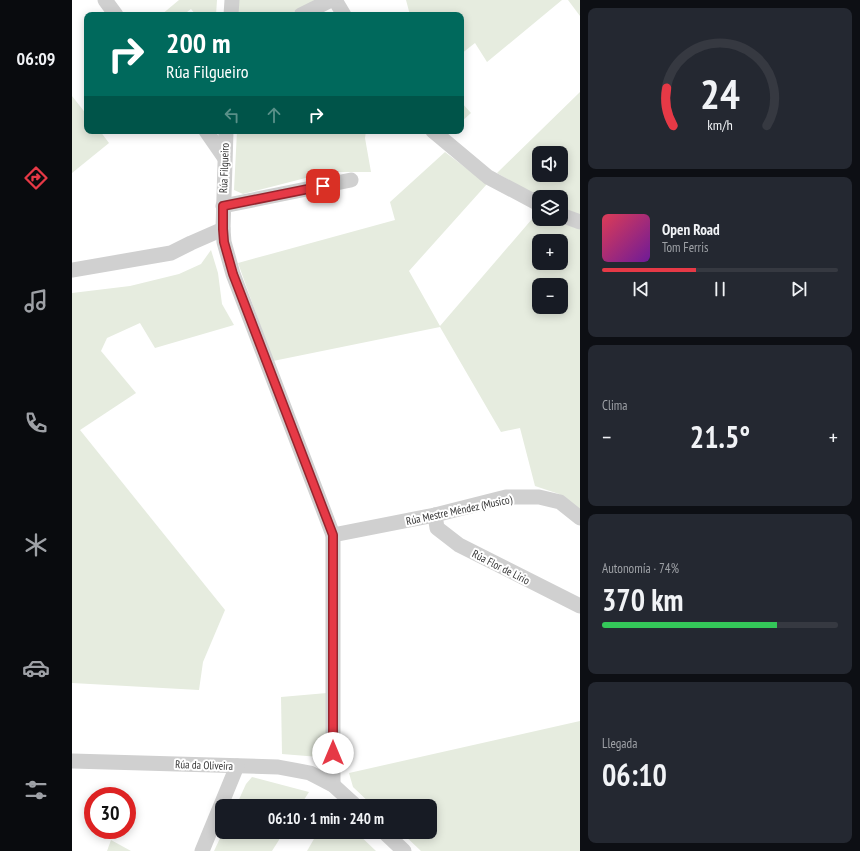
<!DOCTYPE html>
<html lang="es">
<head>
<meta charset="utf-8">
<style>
  body { margin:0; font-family:"PT Sans Narrow",sans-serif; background:#242831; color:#f1f3f6; height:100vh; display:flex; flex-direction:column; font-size:15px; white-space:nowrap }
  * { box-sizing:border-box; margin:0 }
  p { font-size:13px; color:#9ea1a6 }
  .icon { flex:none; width:22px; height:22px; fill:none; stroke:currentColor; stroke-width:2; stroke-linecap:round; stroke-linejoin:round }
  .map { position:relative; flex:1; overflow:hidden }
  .details { display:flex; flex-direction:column; gap:8px; padding:8px; background:#0d0f14; width:280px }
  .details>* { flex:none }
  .guide { position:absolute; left:12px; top:12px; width:380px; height:122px; border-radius:8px; box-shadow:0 2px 10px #0003; background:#00695c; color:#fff; overflow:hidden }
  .controls { position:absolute; left:460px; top:146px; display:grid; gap:8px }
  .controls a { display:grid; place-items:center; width:36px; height:36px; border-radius:8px; background:#171b24; box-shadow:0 2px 10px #0003; font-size:20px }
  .speed { position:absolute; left:12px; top:787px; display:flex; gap:8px; font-size:20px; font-weight:700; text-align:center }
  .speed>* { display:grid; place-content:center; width:52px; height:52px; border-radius:50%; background:#171b24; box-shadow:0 2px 10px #0003; line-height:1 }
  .speed .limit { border:6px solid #d22; background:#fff; color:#111 }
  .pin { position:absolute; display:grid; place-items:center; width:34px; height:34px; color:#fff; margin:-17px; border-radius:8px; box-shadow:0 2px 6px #0006 }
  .me { position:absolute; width:44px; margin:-22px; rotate:0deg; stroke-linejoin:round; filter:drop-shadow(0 0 3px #0008) }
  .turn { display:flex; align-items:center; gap:14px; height:84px; padding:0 16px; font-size:18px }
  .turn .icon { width:52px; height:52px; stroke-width:2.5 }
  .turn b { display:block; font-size:28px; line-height:34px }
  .lanes { display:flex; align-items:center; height:38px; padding:0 16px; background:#0003; justify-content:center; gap:20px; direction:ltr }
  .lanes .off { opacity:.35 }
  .big { font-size:30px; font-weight:700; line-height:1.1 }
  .details .widget { flex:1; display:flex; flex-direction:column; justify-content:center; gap:6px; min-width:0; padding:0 14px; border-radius:8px; background:#242831 }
  .details .dial { align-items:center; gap:0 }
  .dial svg { height:104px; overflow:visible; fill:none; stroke:#363941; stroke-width:7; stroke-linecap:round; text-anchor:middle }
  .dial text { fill:#f1f3f6; stroke:none }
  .song { display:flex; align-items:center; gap:12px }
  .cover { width:48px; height:48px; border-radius:6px; background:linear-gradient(135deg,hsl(350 70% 55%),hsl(280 70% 35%)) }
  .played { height:4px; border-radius:2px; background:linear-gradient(90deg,#e63946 40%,#363941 40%) }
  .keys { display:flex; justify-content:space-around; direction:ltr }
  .heat { display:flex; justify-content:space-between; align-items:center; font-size:22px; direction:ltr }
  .charge { height:6px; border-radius:3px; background:linear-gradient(90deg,#34c759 74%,#363941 0) }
  .trip { position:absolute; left:143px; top:799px; width:222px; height:40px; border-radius:8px; background:#171b24; box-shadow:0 2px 10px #0003; font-weight:700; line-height:40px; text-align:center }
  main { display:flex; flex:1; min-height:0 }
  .menu { display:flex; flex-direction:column; width:72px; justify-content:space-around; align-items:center; background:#090b0e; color:#9ea1a6 }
  .menu .icon { width:28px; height:28px }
  .menu .current { color:#e63946 }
  .menu b { font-size:18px; color:#f1f3f6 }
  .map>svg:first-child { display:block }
  .green { fill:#e6ecdf; fill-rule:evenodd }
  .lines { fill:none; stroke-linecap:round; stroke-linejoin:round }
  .minor { stroke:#d0d0d0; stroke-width:15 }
  .route-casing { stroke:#96252e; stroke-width:10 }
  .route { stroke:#e63946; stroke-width:7 }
  .labels { text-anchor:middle; stroke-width:4; stroke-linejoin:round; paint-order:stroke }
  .street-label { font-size:11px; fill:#333; stroke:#fff }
</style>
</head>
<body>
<main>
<nav class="menu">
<b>06:09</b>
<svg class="icon current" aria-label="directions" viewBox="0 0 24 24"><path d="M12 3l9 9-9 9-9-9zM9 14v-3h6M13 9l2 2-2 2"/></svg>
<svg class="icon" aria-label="music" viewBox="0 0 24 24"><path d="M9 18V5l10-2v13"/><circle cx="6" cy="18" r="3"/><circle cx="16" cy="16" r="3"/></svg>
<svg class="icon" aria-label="phone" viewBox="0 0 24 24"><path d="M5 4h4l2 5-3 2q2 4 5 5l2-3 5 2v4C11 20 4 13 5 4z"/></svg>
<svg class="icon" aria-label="climate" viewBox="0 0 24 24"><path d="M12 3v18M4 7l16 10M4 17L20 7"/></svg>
<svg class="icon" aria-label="car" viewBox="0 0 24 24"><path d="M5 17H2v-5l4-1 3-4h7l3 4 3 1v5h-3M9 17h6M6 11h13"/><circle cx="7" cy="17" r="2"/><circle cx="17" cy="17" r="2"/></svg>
<svg class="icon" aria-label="filters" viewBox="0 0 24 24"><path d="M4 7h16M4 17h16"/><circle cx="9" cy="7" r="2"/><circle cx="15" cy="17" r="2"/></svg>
</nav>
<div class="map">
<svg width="508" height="851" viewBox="0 0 508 851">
  <rect width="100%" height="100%" fill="#fff"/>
  <g class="green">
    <polygon points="107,0 145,0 144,15 124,15 119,9 111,15 89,15"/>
    <polygon points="167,0 243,0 216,15 166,15"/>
    <polygon points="334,0 490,0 415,62 403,43 389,54 389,15 338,15"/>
    <polygon points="496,0 508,0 508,16"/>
    <path d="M508 92V216L489 209V197H467V198L425 173ZM467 153H489V175H467Z"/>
    <polygon points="0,96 15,115 15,131 28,131 37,143 0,173"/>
    <polygon points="389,102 399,113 389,122"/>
    <polygon points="165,131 294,131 293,138 299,172 257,172 171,194 162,190"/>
    <path d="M373 152 415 184 337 271 368 326 466 212H467V219H483L508 229V510L487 494 463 486 448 428 429 432 368 327 201 361 166 263 323 220 318 202ZM467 241H489V263H467ZM467 285H489V307H467Z"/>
    <polygon points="139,250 146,273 150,304 162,325 83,348 68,323 35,338 29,351 64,393 8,430 153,610 131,662 127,690 0,683 0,293 58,286 107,274 129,264"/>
    <polygon points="255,693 254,753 247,757 210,754 209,697"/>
    <polygon points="508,721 508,851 349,851 329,832 358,832 358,806 301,806 281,787 277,773"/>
    <polygon points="180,777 237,792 228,806 164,806 174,784"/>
    <polygon points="151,832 212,832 200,851 142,851"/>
    <polygon points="246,832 284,832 304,851 235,851"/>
    <polygon points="39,840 59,851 35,851"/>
  </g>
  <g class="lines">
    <g class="minor">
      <polyline points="33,0 44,15"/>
      <polyline points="263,0 272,15"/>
      <polyline points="159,15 160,0"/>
      <polyline points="229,15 259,0"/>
      <polyline points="134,131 152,157"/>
      <polyline points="154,131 151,229 152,242 161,274 261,535 261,785"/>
      <polyline points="361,131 416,177 467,204"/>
      <polyline points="151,206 279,180"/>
      <polyline points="489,215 508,222"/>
      <polyline points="0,270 99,253 119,243 151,229"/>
      <polyline points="363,515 365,528 387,545 508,606"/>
      <polyline points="261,535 363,515 434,497 467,497 488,502 508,518"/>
      <polyline points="0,761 206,767 238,773 261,785 284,806"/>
      <polyline points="312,832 332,851"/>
      <polyline points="130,851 165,766"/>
    </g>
  </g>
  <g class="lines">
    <g class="route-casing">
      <polyline id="route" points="251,186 151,206 151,229 152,242 161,274 261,535 261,753"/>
    </g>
    <use href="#route" class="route"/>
  </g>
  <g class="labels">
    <g class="street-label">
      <text transform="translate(152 168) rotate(-88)" y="4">Rúa Filgueiro</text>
      <text transform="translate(387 510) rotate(-12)" y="4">Rúa Mestre Méndez (Musico)</text>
      <text transform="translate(429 567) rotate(27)" y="4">Rúa Flor de Lirio</text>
      <text transform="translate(132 765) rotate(2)" y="4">Rúa da Oliveira</text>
    </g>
  </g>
</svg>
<div class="controls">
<a><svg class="icon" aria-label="sound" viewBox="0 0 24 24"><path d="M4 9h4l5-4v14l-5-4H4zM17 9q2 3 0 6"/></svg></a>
<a><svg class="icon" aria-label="layers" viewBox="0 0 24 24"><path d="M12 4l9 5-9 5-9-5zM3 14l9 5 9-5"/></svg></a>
<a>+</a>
<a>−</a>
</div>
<div class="speed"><div class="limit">30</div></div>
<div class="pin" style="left:251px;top:186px;background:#d93025"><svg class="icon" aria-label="arrive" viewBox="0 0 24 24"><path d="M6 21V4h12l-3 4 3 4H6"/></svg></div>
<svg class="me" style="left:261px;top:753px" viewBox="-20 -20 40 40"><circle r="19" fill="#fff"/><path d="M0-13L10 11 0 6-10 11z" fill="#e63946"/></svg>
<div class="trip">06:10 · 1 min · 240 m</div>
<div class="guide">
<div class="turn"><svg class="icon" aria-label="right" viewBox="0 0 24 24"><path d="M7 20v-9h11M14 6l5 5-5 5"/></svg><div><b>200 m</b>Rúa Filgueiro</div></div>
<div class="lanes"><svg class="icon off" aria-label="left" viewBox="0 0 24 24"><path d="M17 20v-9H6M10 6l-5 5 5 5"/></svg><svg class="icon off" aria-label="ahead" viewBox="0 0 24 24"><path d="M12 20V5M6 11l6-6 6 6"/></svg><svg class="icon" aria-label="right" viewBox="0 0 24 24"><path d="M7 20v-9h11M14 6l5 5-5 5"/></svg></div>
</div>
</div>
<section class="details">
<div class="widget dial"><svg viewBox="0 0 100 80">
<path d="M14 69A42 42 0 1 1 86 69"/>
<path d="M14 69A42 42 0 0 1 9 40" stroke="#e63946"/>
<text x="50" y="56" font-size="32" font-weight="700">24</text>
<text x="50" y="72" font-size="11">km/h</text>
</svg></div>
<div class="widget">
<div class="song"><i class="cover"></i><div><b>Open Road</b><p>Tom Ferris</p></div></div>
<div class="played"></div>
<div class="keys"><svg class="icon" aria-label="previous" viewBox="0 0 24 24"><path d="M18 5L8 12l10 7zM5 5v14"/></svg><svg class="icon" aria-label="pause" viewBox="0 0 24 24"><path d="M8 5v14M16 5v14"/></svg><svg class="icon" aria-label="next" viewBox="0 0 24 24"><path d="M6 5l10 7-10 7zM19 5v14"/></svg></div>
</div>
<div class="widget"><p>Clima</p>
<div class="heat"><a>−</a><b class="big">21.5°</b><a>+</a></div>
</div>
<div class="widget"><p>Autonomía · 74%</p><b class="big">370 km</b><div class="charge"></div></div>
<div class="widget"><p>Llegada</p><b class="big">06:10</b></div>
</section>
</main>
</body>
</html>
